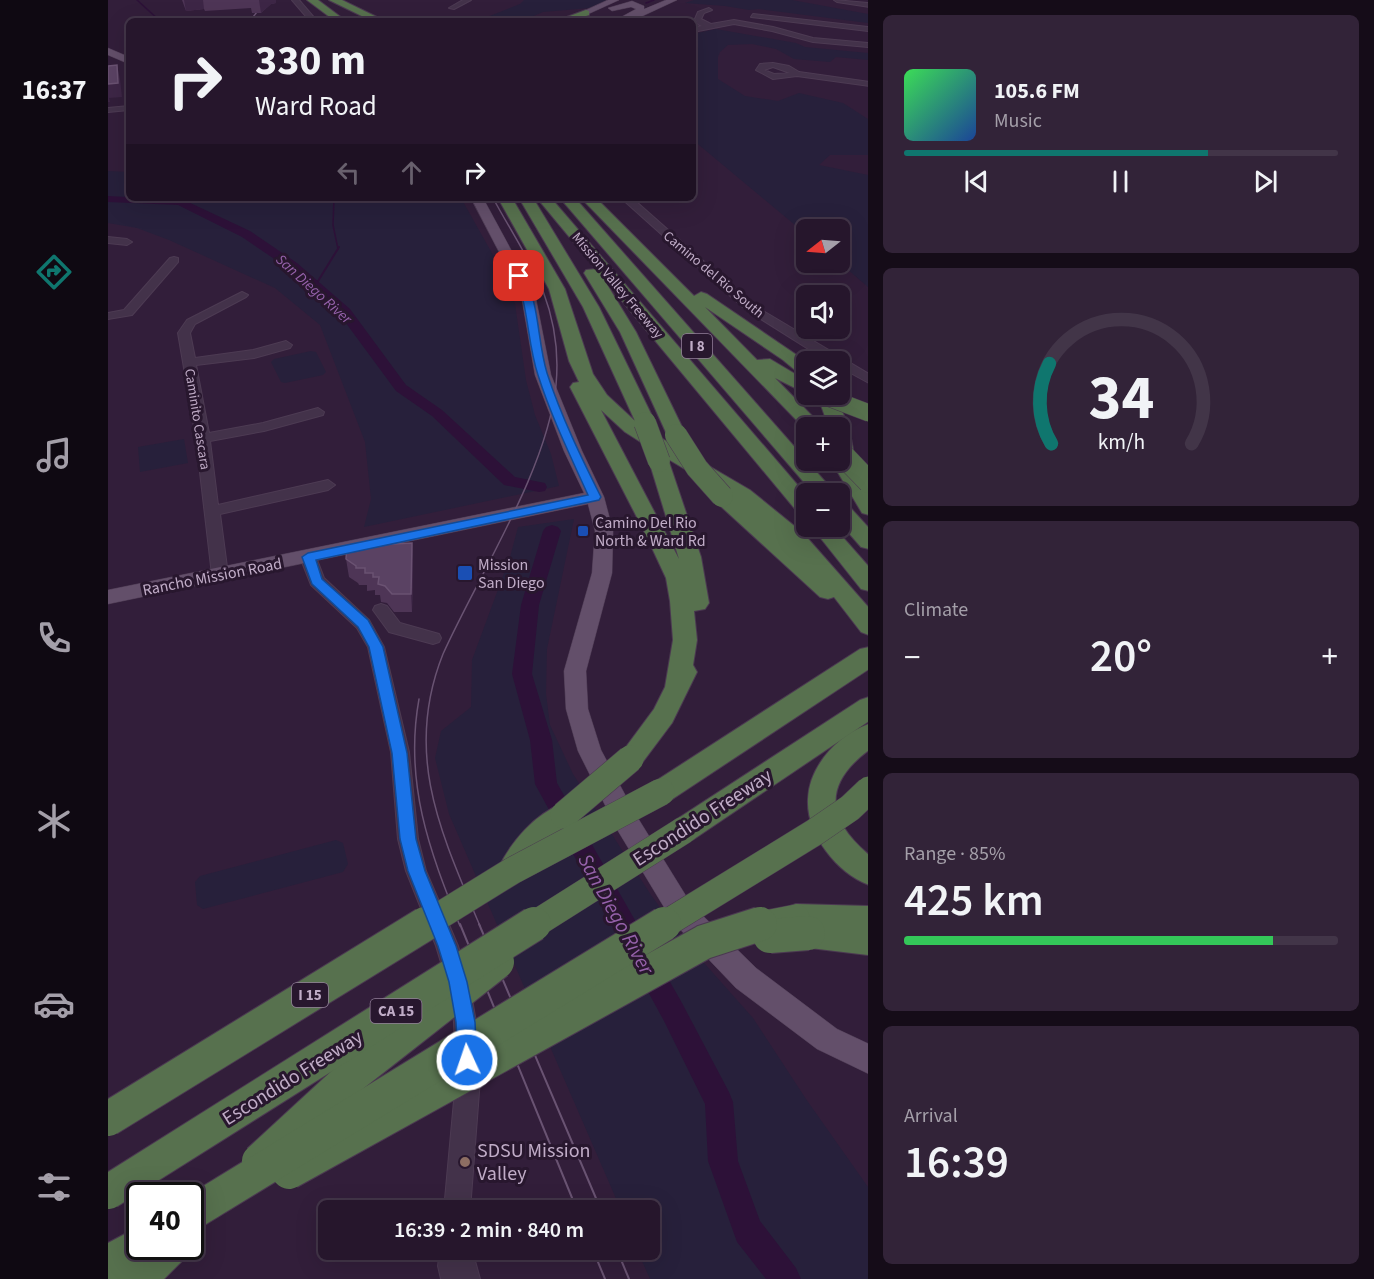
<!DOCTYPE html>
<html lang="en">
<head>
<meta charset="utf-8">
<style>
  body { margin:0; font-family:"Source Sans 3",sans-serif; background:#322338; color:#f1f3f6; height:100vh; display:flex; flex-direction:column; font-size:22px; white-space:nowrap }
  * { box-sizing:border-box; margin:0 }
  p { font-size:20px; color:#a49fa9 }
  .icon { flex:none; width:33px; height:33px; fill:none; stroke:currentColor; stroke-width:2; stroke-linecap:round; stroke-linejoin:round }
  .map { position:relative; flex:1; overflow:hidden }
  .sheet { display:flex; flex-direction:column; gap:15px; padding:15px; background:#150c18; width:506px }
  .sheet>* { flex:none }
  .guide { position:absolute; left:18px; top:18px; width:570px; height:183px; border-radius:9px; box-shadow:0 6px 24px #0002,0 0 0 2px #423548; background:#26162c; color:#f1f3f6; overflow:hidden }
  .needle { width:39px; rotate:253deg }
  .buttons { position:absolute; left:688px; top:219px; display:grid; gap:12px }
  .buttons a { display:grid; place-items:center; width:54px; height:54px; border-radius:9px; background:#26162c; box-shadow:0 6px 24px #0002,0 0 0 2px #423548; font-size:30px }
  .speed { position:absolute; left:18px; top:1182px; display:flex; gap:12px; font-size:30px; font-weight:700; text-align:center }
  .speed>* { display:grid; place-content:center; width:78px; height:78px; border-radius:50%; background:#26162c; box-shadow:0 6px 24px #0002,0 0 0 2px #423548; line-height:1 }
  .speed .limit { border:3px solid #111; border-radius:9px; background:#fff; color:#111 }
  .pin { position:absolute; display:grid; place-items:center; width:51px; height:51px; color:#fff; margin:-26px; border-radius:12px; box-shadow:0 3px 9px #0006 }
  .me { position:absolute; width:66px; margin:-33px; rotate:357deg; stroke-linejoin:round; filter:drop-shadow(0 0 4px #0008) }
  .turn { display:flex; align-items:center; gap:21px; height:126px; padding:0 30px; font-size:27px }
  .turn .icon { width:78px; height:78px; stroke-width:2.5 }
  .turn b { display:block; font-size:42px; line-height:51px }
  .lanes { display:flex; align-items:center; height:57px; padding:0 30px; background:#0003; justify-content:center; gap:30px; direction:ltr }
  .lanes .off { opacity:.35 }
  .big { font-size:45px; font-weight:600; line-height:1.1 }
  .sheet .widget { flex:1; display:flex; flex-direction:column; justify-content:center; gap:9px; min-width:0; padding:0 21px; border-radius:9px; background:#322338 }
  .sheet .dial { align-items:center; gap:0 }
  .dial svg { height:156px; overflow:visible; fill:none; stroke:#423548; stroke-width:7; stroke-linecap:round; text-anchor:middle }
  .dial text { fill:#f1f3f6; stroke:none }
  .song { display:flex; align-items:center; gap:18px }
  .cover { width:72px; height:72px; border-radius:9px; background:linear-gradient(135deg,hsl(130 70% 55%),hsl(220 70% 35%)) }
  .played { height:6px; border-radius:3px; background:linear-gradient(90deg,#0f766e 70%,#423548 70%) }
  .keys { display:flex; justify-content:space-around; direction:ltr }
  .heat { display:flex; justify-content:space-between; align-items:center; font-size:33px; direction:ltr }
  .charge { height:9px; border-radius:4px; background:linear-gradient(90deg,#34c759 85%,#423548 0) }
  .trip { position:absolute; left:210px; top:1200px; width:342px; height:60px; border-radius:9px; background:#26162c; box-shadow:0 6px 24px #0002,0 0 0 2px #423548; font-weight:600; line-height:60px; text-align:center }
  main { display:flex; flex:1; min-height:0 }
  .menu { display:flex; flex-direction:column; width:108px; justify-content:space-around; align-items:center; background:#0f0912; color:#a49fa9 }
  .menu .icon { width:42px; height:42px }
  .menu .current { color:#0f766e }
  .menu b { font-size:27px; color:#f1f3f6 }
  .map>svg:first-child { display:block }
  .green { fill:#27203b }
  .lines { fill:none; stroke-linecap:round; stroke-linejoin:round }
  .stream-far1 { stroke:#2d1138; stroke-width:1.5 }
  .stream { stroke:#2d1138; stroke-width:2 }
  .river { fill:#2d1138; fill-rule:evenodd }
  .minor-casing { stroke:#4d3b53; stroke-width:2 }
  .major-casing { stroke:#4d3b53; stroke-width:1 }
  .highway-casing { stroke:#4b3951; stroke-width:2 }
  .minor { fill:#43324a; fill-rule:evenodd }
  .major { fill:#634f6a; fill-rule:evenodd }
  .highway { fill:#57714e; fill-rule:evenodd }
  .tram-far1 { stroke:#695372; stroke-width:1.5 }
  .tram { stroke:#695372; stroke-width:2 }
  .highway-bridge-far3-casing { stroke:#4b3951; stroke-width:18; stroke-linecap:butt }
  .highway-bridge-far2-casing { stroke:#4b3951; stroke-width:23; stroke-linecap:butt }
  .highway-bridge-far1-casing { stroke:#4b3951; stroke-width:28; stroke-linecap:butt }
  .highway-bridge-casing { stroke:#4b3951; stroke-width:36; stroke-linecap:butt }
  .highway-bridge-far3 { stroke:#57714e; stroke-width:17 }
  .highway-bridge-far2 { stroke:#57714e; stroke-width:22 }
  .highway-bridge-far1 { stroke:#57714e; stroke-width:27 }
  .highway-bridge { stroke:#57714e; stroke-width:34 }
  .wall { fill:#4e3556 }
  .shaded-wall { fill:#3d2646 }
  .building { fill:#5a4263; stroke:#6a5272; stroke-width:1.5 }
  .route { fill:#1a73e8; stroke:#114b97; stroke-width:1.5 }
  .transit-dot { fill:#1a4fb4; stroke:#28172e; stroke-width:2 }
  .education-dot { fill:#8d6e63; stroke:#28172e; stroke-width:2 }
  .labels { text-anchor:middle; stroke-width:6; stroke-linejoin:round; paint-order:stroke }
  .far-street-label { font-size:14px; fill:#c0acc7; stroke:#28172e }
  .far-water-label { font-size:15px; font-style:italic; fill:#9561aa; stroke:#28172e }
  .shield { fill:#28172e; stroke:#927f99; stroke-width:1.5 }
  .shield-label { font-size:15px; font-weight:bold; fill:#c0acc7 }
  .poi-label { font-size:16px; fill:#c0acc7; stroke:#28172e; text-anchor:start }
  .street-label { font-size:16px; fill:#c0acc7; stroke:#28172e }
  .near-street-label { font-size:20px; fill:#c0acc7; stroke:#28172e }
  .near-poi-label { font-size:20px; fill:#c0acc7; stroke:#28172e; text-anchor:start }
  .near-water-label { font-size:21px; font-style:italic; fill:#9561aa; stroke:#28172e }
</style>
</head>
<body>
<main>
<nav class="menu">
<b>16:37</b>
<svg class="icon current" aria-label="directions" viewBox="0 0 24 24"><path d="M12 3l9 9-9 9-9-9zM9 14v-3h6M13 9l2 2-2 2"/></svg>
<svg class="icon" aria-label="music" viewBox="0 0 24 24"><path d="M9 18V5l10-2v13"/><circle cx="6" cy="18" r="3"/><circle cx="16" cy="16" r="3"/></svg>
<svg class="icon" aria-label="phone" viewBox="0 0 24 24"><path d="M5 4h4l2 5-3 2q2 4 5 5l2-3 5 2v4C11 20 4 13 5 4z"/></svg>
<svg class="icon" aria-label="climate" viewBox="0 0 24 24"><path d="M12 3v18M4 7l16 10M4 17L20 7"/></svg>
<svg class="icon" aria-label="car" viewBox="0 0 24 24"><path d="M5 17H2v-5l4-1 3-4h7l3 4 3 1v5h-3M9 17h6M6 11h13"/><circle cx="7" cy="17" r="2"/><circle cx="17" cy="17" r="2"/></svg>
<svg class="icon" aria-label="filters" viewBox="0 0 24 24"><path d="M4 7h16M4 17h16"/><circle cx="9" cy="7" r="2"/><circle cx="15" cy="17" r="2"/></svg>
</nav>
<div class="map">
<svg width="761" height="1279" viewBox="0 0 761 1279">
  <rect width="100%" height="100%" fill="#321e3a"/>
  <g class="green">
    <polygon points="416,0 499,0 482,8 435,12 414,21 369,21 412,4"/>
    <polygon points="586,0 684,0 760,14 760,23 651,9 641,10 617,6 577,3"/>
    <polygon points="608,29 688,43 697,47 760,53 760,60 728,57 722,62 686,59 668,49 644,44 620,45 612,52 610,57 610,79 637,96 670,101 691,93 735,103 760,119 760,155 722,155 711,165 760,175 760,287 732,263 732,230 699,230 699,235 585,140 585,34"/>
    <polygon points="0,171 21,172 21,198 353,198 385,255 407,304 418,380 427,415 443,454 451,486 256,527 263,499 257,442 212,325 167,288 61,240 29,228 0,223"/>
    <polygon points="203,351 208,352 218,372 215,375 177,383 173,382 163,362 166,359"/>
    <polygon points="76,439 80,463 32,472 30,447"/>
    <polygon points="466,519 439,649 438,694 442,725 465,774 543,895 574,938 645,1018 698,1099 760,1187 760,1279 542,1279 529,1250 542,1250 542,1210 513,1210 341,814 327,758 333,731 363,707 364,660 402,557 410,527"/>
    <polygon points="228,840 235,843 240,864 235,872 95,909 89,905 87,882 92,876"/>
  </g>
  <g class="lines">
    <g class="stream-far1">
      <polyline points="29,0 52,21"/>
      <polyline points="538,3 546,0"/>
      <polyline points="226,198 225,225 230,249"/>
    </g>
    <polyline class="stream" points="207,286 231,247"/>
    <g class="river">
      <polygon points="0,196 76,200 142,231 189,263 242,309 298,385 334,410 407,477 437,483 439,487 437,491 431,492 396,485 324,416 288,391 232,315 181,269 134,237 70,205 0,202"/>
      <polygon points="444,525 450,527 453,531 431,605 424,674 444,740 449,783 574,1003 621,1092 625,1102 630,1161 652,1221 688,1268 693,1279 658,1279 629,1242 600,1161 597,1104 556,1021 427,784 422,740 404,674 413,605 435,531 438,527"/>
    </g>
    <g class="minor-casing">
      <g id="minor">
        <polygon points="184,0 191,0 209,21 202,21"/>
        <polygon points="355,0 363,0 346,9 341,8"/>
        <polygon points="726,0 761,3 761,7 729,2"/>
        <polygon points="601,8 604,10 596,13 593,19 603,24 626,20 665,27 705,38 761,43 761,47 705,42 664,31 626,24 585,32 585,28 594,26 590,24 587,19 590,12"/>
        <polygon points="645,14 761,27 761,31 643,17"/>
        <path d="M665 63 681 66 691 72 761 82V86L689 76 665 79 648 70 652 64ZM665 67 682 73 666 74 656 70Z"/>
        <polygon points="21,106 21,110 0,112 0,108"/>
        <polygon points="513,198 524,198 645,305 761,374 761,383 732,367 732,362 721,362 637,309"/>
        <polygon points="0,237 19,239 24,242 19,245 0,243"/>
        <polygon points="66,257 70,258 70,262 24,315 0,319 0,313 16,310 62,258"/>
        <polygon points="134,292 140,295 138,297 87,324 82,333 87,358 145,350 178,341 184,345 182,348 146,358 88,365 101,433 155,423 210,408 216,412 215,415 156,431 102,441 110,505 220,480 227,485 220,490 112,514 120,575 117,579 107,579 104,575 88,438 70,333 79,320"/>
        <polygon points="200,552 208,557 216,578 261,620 276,647 301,752 310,839 318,871 350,946 361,982 368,1022 372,1079 362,1210 336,1210 348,1079 346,1022 339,982 328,946 298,871 290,839 283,752 260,647 249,628 203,585 192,557"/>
        <polygon points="273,604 279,606 292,623 331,634 333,638 331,642 325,644 281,632 265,610 267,606"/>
        <polygon points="332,1250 364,1250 372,1279 333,1279 330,1266"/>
      </g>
    </g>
    <g class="major-casing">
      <g id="major">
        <polygon points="500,0 511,0 465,21 454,21"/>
        <polygon points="558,0 569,0 526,20 506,21 528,9 523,7 504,11 500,8 524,1 536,6 536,9"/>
        <polygon points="0,48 21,57 21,64 0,55"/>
        <polygon points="363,198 375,198 427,294 443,375 474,451 496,497 505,531 504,573 478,671 480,709 493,750 528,815 583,904 648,968 729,1029 761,1044 761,1074 709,1049 628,988 565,922 510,831 470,751 458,709 456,671 484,573 487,531 480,504 0,604 0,590 476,493 456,451 427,375 413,294"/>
      </g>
    </g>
    <g class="highway-casing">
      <g id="highway">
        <polygon points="199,0 210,0 238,21 227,21"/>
        <polygon points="221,0 234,0 277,21 264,21"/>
        <polygon points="478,10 481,11 481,15 463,21 448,21"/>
        <path d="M390 198H404L457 289 485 374 499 395 527 421 475 307 411 198H425L491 307 547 422 544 426 536 428 642 490 695 533 761 608V635L753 632 726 597 720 599 712 597 607 501 604 496 607 491 612 490 560 459 593 557 601 603 597 609 586 611 589 640 585 665 589 672 564 723 531 767 522 770 513 767 509 759 546 709 557 687 565 640 562 601 558 578 537 533 462 387 465 383 471 382 461 361 441 289ZM493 410 517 432 553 455 544 457 541 461 571 559Z"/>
        <polygon points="429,198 443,198 699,496 699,517 692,515 495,278 528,332 578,435 575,439 561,439 512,332 476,273 478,270 488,269"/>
        <polygon points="452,198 467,198 728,494 706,494"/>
        <polygon points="473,198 488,198 586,296 593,292 599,294 699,362 699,376 693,375 675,360 597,307 649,360 662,359 699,381 699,394 667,378 716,428 699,428 699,431"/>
        <polygon points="709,394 727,394 741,428 749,471 761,490 761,515 754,513 729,471 727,460 732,460 732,428 721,428"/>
        <polygon points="732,502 739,504 761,528 761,549 753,547 732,523"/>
        <polygon points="703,526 725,526 761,567 761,591 753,589"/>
        <polygon points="761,647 761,669 563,800 553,804 543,800 539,792 543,784 752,649"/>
        <polygon points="761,697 761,721 586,839 576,843 566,839 562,830 566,821 752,700"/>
        <path d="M761 724V750C715 784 718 819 761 855V885C729 873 698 834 700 799 701 766 730 735 761 724Z"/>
        <path d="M456 803 466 806 470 815C461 833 441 840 429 856 419 868 419 879 404 884L394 881 389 871C402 843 426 814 456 803Z"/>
        <polygon points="688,904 761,906 761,955 702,948 691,943 687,932 677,928 673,918 677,908"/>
        <polygon points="32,1226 32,1246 82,1246 76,1259 56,1279 0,1279 0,1243"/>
      </g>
    </g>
    <use href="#minor" class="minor"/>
    <use href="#major" class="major"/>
    <use href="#highway" class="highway"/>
    <g class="tram-far1">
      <polyline points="142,21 158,0"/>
      <path d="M311 699C296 782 321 850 352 926"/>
      <path d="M372 926C333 833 295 754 335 654 371 574 439 471 448 385 451 354 446 320 435 291 422 259 401 228 385 198"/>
    </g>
    <g class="tram">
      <polyline points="352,924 469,1210"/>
      <polyline points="371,924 493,1210"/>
      <polyline points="485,1250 497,1279"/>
      <polyline points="509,1250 521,1279"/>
    </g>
    <g class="highway-bridge-far3-casing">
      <polyline id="highway-bridge-far3" points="711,394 761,413"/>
    </g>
    <g class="highway-bridge-far2-casing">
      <g id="highway-bridge-far2">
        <polyline points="537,423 551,461"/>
        <polyline points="568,435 589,468 614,496"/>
        <polyline points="732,452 761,482"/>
      </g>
    </g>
    <g class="highway-bridge-far1-casing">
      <g id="highway-bridge-far1">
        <polyline points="456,815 522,759"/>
        <polyline points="315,926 404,871 553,792"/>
        <polyline points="424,926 576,830"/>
        <polyline points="554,926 707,832 742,808 761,790"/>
        <polyline points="647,926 688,918"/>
      </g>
    </g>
    <g class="highway-bridge-casing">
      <g id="highway-bridge">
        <polyline points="662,936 700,933"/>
        <polyline points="0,1119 317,924"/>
        <polyline points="151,1161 240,1079 389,962"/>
        <polyline points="181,1172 596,942 652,924"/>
        <polyline points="0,1192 426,924"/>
        <polyline points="82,1214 556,924"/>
      </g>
    </g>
    <use href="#highway-bridge-far3" class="highway-bridge-far3"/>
    <use href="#highway-bridge-far2" class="highway-bridge-far2"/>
    <use href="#highway-bridge-far1" class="highway-bridge-far1"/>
    <use href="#highway-bridge" class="highway-bridge"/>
  </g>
  <g class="wall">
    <polygon points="74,0 168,0 168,3 163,4 153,13 144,13 143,8 97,11 96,9 78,11"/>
    <polygon points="304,543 305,561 304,612 286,612 279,603 273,602 272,595 267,595 267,590 259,591 259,585 251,585 250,583 241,577 238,559"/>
  </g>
  <g class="shaded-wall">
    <polygon points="76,0 95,0 96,9 78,11"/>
    <polygon points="151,0 168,0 168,3 163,4 153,13"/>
    <polygon points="9,65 12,79 14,97 1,98 2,102 0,102 0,84"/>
    <polygon points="304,543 305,561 304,612 303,594"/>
  </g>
  <g class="building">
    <polygon points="9,65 10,83 0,84 0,66"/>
    <polygon points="18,100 21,100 21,137"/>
    <polygon points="281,541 285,544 304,543 303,594 284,594 277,586 270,584 271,577 265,577 265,573 257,573 257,568 248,568 248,566 238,559 239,545"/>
  </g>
  <path class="route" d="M408 274H415C432 304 429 340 439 373 453 416 473 457 493 497L491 500 208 560 214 579 260 620 275 647 299 753 308 839 317 871 348 946 359 982 367 1022 369 1060 366 1067 359 1069 352 1067 350 1060 348 1022 341 982 330 946 300 871 292 839 284 753 261 647 250 627 204 584 194 557 200 553 480 495C462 455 443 416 430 375 419 342 421 307 407 276Z"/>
  <g class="transit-dot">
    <rect x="469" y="525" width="12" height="12" rx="3"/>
    <rect x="349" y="565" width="16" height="16" rx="3"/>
  </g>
  <circle class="education-dot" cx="357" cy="1162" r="6"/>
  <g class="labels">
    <g class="far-street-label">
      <text transform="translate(606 274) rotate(40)" y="5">Camino del Rio South</text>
      <text transform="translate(510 285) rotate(50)" y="5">Mission Valley Freeway</text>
      <text transform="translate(90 419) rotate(81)" y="5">Caminito Cascara</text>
    </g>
    <g class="far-water-label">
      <text transform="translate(206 289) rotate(42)" y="5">San Diego River</text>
    </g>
    <g class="shield">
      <rect x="574" y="334" width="30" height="24" rx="4.5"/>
      <rect x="184" y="983" width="36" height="24" rx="4.5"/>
      <rect x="262.5" y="999" width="51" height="24" rx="4.5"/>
    </g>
    <g class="shield-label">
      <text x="589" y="351">I 8</text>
      <text x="202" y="1000">I 15</text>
      <text x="288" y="1016">CA 15</text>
    </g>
    <g class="poi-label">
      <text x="487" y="528">Camino Del Rio<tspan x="487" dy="18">North &amp; Ward Rd</tspan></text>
      <text x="370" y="570">Mission<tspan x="370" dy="18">San Diego</tspan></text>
    </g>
    <g class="street-label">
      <text transform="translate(104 576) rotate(-11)" y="6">Rancho Mission Road</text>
    </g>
    <g class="near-street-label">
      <text transform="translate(594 817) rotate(-33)" y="7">Escondido Freeway</text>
      <text transform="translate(184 1077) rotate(-32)" y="7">Escondido Freeway</text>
    </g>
    <g class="near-poi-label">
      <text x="369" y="1157">SDSU Mission<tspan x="369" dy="23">Valley</tspan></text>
    </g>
    <g class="near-water-label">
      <text transform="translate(508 914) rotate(61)" y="7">San Diego River</text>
    </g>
  </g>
</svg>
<div class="buttons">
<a><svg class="needle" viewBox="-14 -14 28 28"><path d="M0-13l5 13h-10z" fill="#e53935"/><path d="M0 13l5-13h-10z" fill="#a49fa9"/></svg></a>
<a><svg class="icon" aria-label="sound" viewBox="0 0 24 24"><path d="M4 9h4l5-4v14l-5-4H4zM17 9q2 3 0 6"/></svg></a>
<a><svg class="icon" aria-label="layers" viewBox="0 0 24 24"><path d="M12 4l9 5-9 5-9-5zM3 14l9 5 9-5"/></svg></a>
<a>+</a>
<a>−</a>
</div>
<div class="speed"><div class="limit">40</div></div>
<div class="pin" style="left:411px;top:276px;background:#d93025"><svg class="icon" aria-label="arrive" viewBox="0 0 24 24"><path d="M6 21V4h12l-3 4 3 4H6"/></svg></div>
<svg class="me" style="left:359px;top:1060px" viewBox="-20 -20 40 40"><circle r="17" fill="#1a73e8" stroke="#fff" stroke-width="3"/><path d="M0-11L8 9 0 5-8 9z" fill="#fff"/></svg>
<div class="trip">16:39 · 2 min · 840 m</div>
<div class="guide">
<div class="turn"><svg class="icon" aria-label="right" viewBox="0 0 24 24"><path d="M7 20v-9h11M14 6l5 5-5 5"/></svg><div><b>330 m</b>Ward Road</div></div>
<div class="lanes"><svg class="icon off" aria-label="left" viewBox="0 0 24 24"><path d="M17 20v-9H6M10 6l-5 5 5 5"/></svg><svg class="icon off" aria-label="ahead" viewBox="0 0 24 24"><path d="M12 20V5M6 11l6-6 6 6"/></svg><svg class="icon" aria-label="right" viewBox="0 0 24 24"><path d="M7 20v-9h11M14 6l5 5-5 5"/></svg></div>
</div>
</div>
<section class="sheet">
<div class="widget">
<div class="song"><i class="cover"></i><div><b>105.6 FM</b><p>Music</p></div></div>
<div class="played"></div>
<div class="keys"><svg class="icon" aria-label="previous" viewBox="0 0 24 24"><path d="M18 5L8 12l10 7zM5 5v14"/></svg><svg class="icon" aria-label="pause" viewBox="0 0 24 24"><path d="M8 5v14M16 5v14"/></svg><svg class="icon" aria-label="next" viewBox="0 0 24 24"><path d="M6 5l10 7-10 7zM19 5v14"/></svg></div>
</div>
<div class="widget dial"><svg viewBox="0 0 100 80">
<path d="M14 69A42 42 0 1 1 86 69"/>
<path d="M14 69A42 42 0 0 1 13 28" stroke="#0f766e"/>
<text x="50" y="56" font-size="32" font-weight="700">34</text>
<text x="50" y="72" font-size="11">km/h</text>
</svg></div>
<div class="widget"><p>Climate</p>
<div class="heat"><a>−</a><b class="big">20°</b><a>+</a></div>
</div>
<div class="widget"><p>Range · 85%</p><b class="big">425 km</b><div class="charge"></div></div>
<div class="widget"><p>Arrival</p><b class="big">16:39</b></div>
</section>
</main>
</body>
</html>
